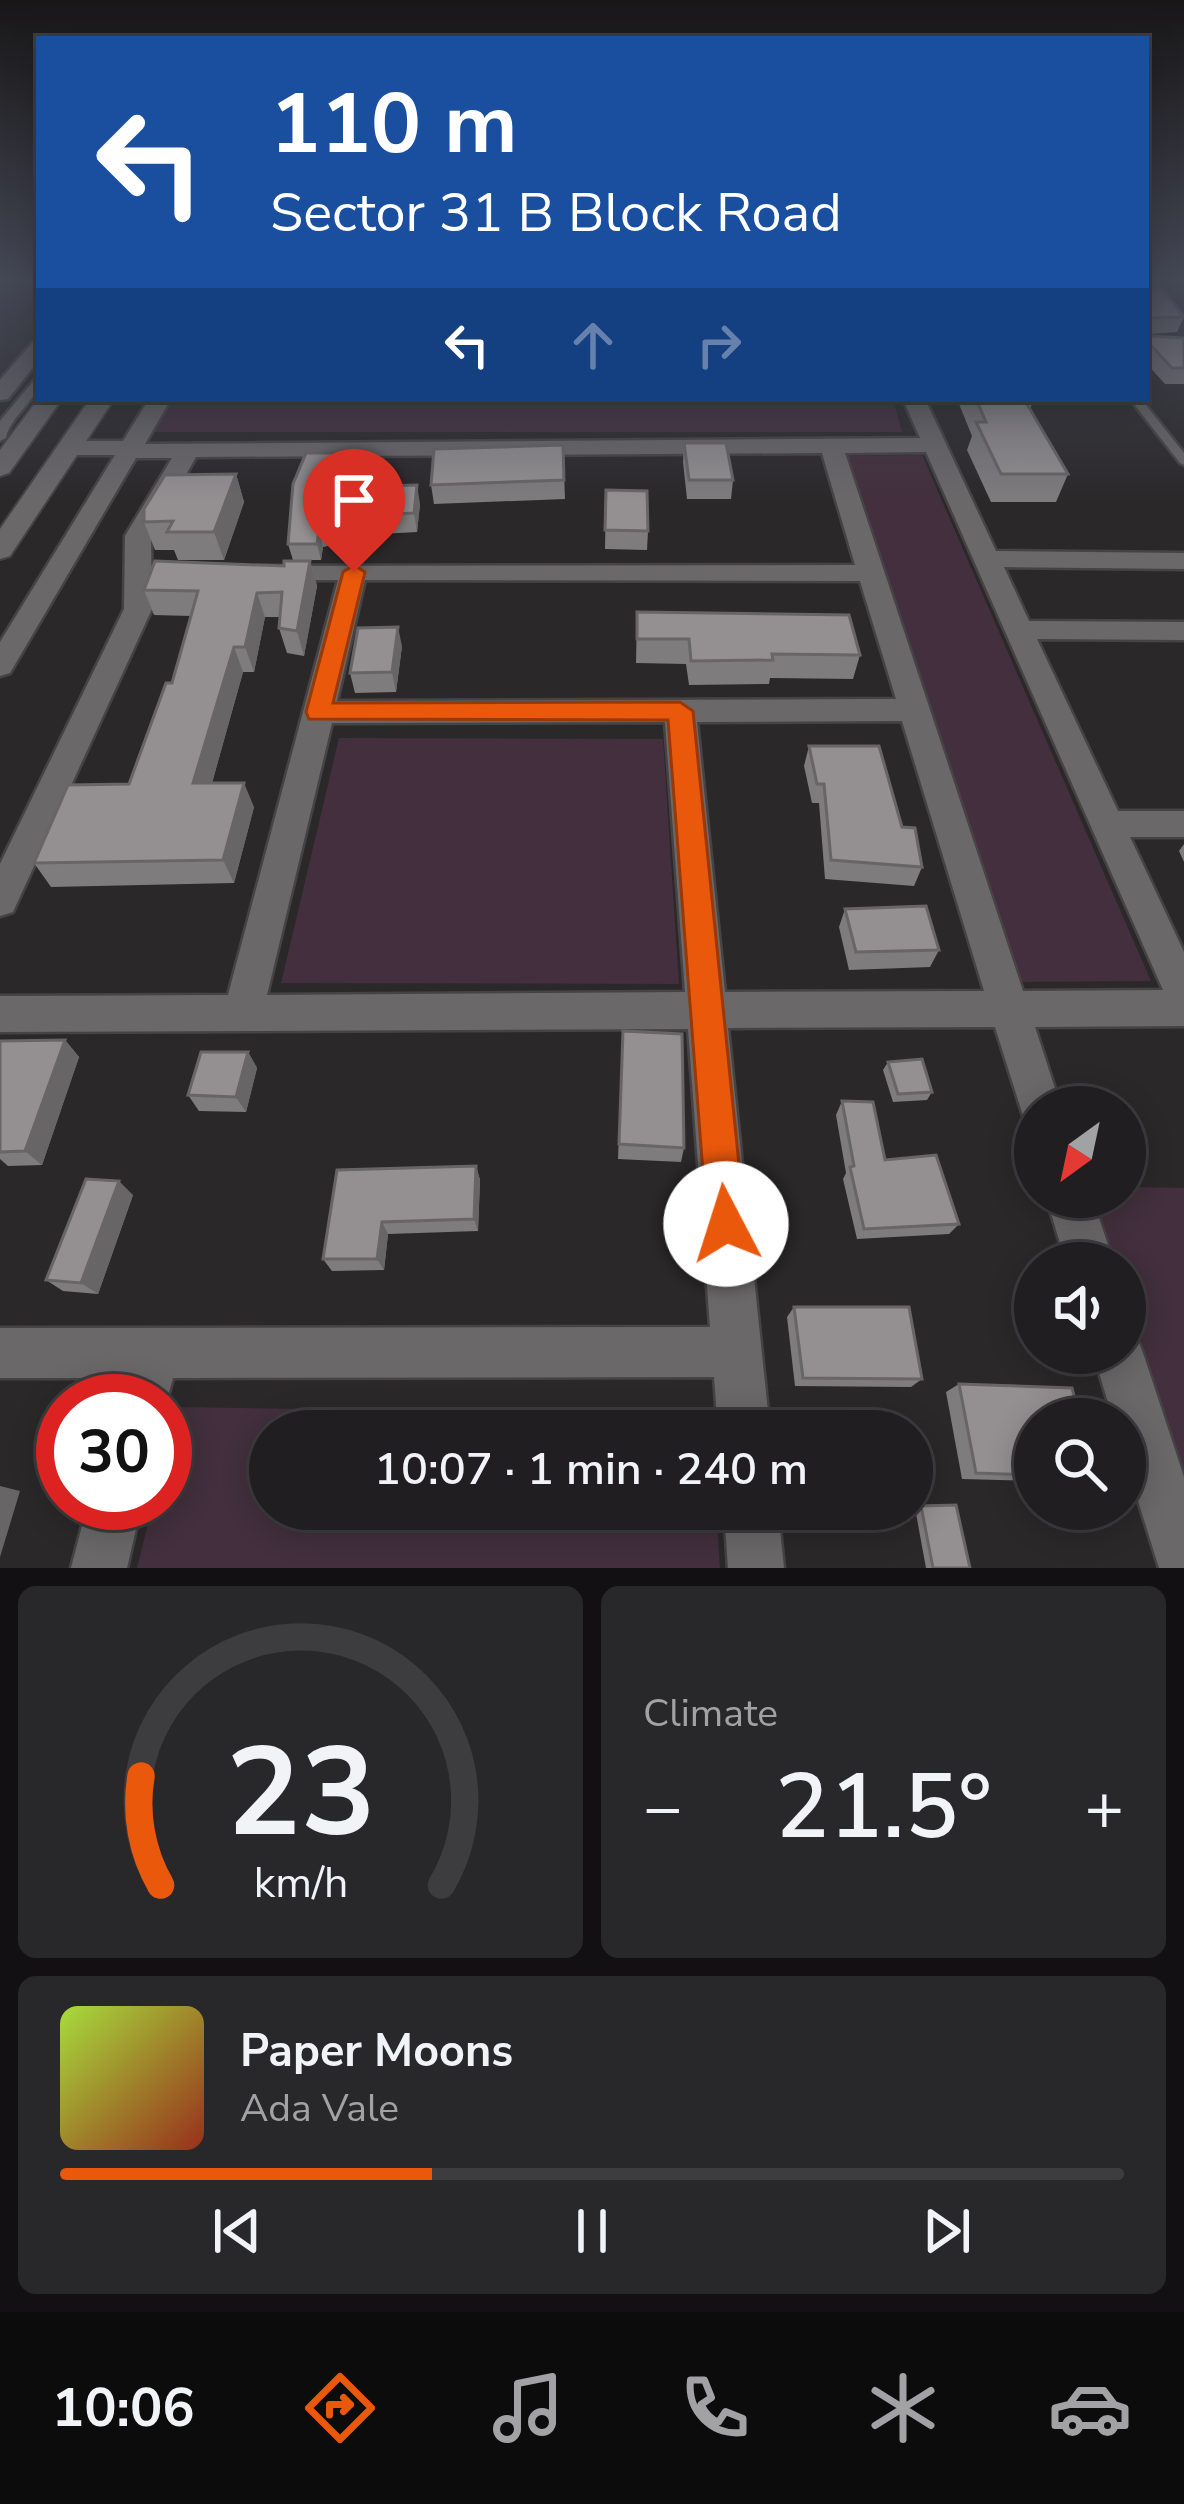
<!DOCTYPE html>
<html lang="en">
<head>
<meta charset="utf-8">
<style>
  body { margin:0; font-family:"Nunito Sans",sans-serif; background:#282729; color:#f1f3f6; height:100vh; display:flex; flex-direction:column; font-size:45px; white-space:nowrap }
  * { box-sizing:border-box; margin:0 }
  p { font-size:39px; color:#a2a2a5 }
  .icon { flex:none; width:66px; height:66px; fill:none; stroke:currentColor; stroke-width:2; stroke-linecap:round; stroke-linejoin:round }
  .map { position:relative; height:1568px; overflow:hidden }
  .drawer { display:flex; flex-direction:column; gap:18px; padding:18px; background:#121012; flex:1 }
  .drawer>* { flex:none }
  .banner { position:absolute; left:36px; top:36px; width:1113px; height:366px; border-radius:0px; box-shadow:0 6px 30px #0003,0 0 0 3px #3d3c3e; background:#1a4fa0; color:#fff; overflow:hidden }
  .needle { width:78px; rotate:213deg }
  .controls { position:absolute; left:1014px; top:1086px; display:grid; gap:24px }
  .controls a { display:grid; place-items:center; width:132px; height:132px; border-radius:50%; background:#201e20; box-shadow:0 6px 30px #0003,0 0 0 3px #3d3c3e; font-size:60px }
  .speed { position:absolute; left:36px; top:1374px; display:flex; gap:24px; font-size:60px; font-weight:700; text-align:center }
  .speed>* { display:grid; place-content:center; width:156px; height:156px; border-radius:50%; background:#201e20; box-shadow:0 6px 30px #0003,0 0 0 3px #3d3c3e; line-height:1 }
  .speed .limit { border:18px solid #d22; background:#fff; color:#111 }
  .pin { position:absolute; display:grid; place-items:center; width:102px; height:102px; color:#fff; margin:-123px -51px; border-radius:50% 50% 50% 0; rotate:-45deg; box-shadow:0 0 12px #0007 }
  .pin .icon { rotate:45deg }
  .me { position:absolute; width:132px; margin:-66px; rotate:355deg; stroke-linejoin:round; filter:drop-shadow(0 0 9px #0008) }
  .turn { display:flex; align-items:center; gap:42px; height:252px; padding:0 36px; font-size:54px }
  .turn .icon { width:156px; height:156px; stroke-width:2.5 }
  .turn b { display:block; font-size:84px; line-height:102px }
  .lanes { display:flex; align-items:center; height:114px; padding:0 36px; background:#0003; justify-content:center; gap:60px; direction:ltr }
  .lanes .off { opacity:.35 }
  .big { font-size:90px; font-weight:600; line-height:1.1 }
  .drawer .widget { flex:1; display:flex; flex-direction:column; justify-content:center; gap:18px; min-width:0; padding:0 42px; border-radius:18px; background:#282729 }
  .drawer .dial { align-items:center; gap:0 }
  .dial svg { height:312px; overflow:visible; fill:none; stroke:#3d3c3e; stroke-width:7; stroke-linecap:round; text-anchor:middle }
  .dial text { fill:#f1f3f6; stroke:none }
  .song { display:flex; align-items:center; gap:36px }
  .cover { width:144px; height:144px; border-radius:18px; background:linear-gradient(135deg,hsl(80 70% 55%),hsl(10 70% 35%)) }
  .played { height:12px; border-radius:6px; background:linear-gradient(90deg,#ea580c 35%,#3d3c3e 35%) }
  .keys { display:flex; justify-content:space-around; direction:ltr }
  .heat { display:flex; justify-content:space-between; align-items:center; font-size:66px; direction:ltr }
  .drawer .tiles { flex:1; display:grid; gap:18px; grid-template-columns:1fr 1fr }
  .widget:last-child { grid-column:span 2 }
  .trip { position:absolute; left:249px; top:1410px; width:684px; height:120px; border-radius:60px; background:#201e20; box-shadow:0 6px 30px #0003,0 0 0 3px #3d3c3e; font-weight:600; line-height:120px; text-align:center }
  .tab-bar { display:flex; height:192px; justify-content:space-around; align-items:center; background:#0d0c0d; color:#a2a2a5 }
  .tab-bar .icon { width:84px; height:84px }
  .tab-bar .selected { color:#ea580c }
  .tab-bar b { font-size:54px; color:#f1f3f6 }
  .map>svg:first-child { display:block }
  .green { fill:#432f3d }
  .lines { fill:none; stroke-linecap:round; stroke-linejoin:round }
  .lane-casing { stroke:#464345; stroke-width:5 }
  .street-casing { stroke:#464345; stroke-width:5 }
  .secondary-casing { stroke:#464345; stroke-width:4 }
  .lane { fill:#6b686a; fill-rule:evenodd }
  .street { fill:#6b686a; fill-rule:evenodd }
  .secondary { fill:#6b686a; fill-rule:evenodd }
  .wall { fill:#7f7c7e }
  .shaded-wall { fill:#686566 }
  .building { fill:#949092; stroke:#686566; stroke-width:3 }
  .route { fill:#ea580c; stroke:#983908; stroke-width:3 }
</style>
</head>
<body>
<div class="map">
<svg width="1184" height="1568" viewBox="0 0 1184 1568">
  <rect width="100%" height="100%" fill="#2b282a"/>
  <g class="green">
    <polygon points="171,399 893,400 902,432 152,432"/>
    <polygon points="922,455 1151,981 1019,982 843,456"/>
    <polygon points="339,738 663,739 679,984 281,983"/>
    <polygon points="1125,1187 1184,1188 1184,1471 1125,1291 1125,1263 1116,1263 1094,1197 1125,1197"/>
    <polygon points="176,1407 710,1415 711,1431 270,1431 270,1509 716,1509 720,1568 137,1568 153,1503 165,1503 165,1453"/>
  </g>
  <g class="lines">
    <g class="lane-casing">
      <g id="lane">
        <path d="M39 378C39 401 11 414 6 438L0 441V421L35 379Z"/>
        <polygon points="1130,399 1141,399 1184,453 1184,465 1180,463"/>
      </g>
    </g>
    <g class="street-casing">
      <g id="street">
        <polygon points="39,341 39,360 8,399 0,400 0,380 32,343"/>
        <path d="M149 399H171L145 444 920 438 903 399H925L996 551 1184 553V569L1004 567 1029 621 1184 622V640L1037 639 1118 811H1184V837H1130L1184 952V1026L1035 1027 1061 1107H1035V1126L1025 1122 995 1027 728 1028 770 1431H718L714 1377 173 1378 165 1407V1401H116L122 1378H0V1328L710 1327 688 1029 0 1032V996L228 995 338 580H273L264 578 260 572 264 566 855 565 822 453 196 457 151 536 152 609 18 901 13 912 0 916V864L124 609 125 536 172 458H136L10 673 0 676V642L115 455H69L57 448 69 441H123ZM926 452 1163 990 1023 991 845 453ZM365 580 860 581 896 699 337 701ZM902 721 984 991 725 992 697 722ZM665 722 685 992 267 995 332 723Z"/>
        <polygon points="1046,1197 1092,1197 1114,1263 1066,1263"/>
        <polygon points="1125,1331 1136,1335 1143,1353 1184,1477 1184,1568 1159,1568 1125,1459 1125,1419 1113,1419 1093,1353 1125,1353"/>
        <polygon points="88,1503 142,1503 127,1568 71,1568"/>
        <polygon points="724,1509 778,1509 784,1568 728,1568"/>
      </g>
    </g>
    <g class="secondary-casing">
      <g id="secondary">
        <polygon points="39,398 62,399 9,473 0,476 0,450"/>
        <polygon points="90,399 114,399 10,556 0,559 0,529"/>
      </g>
    </g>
    <use href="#lane" class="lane"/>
    <use href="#street" class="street"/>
    <use href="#secondary" class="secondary"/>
  </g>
  <g class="wall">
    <polygon points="1146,288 1184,317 1177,332 1150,334 1150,336 1184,338 1184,384 1165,384 1146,363"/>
    <polygon points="957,399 1034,399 1030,409 1068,474 1056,502 991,502 967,450 972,436"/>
    <polygon points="684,443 733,480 731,499 687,499 683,462"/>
    <polygon points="563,445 565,499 434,504 431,485"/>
    <polygon points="349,453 353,469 342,503 330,503 328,546 323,547 321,560 293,560 288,544"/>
    <polygon points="236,474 244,502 224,560 178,560 174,550 155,550 144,522"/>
    <polygon points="606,490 648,531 647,550 605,549"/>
    <polygon points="420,504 417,532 379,534 375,515"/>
    <polygon points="310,561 317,586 304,656 287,653 279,628 280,617 265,617 254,672 243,672 212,783 254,807 234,883 51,887 34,863 129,784 172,683 191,616 154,615 144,590"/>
    <polygon points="637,612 860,655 853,679 770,678 769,684 689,685 686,664 636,663"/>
    <polygon points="402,646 396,692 355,693 350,673"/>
    <polygon points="809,746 902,827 922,867 914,886 825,879 819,803 812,803 804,766"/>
    <polygon points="1184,844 1184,862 1179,851"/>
    <polygon points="845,909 939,950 930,967 849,970 839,927"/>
    <polygon points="623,1031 684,1148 681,1162 618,1159"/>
    <polygon points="65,1040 79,1057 42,1165 8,1166 0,1159 0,1041"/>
    <polygon points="248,1052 257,1068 246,1112 199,1111 188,1095"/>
    <polygon points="888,1062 932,1092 927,1100 893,1102 883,1070"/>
    <polygon points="842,1101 885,1160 959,1224 949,1234 857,1239 843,1179 846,1173 836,1115"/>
    <polygon points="476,1166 480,1180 478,1231 388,1234 384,1270 332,1271 323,1259 337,1170"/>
    <polygon points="133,1195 98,1294 63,1291 46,1280"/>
    <polygon points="794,1307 922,1379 911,1387 795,1386 787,1317"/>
    <polygon points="959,1384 1035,1419 1035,1481 962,1479 946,1392"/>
    <polygon points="921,1506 970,1568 926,1568 915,1508"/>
  </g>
  <g class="shaded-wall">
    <polygon points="349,453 353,469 342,503 338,486"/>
    <polygon points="236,474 244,502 224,560 214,532"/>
    <polygon points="417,485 420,504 417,532 414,513"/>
    <polygon points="326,486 330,503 328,546 324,530"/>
    <polygon points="319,530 323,547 321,560 317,544"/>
    <polygon points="310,561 317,586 304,656 297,631"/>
    <polygon points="257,593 265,617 254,672 245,647"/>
    <polygon points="398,627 402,646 396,692 392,672"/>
    <polygon points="234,647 243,672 205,808 193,783"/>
    <polygon points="244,783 254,807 234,883 223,860"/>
    <polygon points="65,1040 79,1057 42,1165 25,1151"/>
    <polygon points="248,1052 257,1068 246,1112 236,1097"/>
    <polygon points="476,1166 480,1180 478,1231 474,1219"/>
    <polygon points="119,1181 133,1195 98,1294 81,1283"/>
    <polygon points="382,1222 388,1234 384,1270 377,1259"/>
    <polygon points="0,1486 20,1491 0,1557"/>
  </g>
  <g class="building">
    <polygon points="1146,288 1162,288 1184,317 1149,318 1150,336 1184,338 1184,368 1172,368 1146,340"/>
    <polygon points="976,399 1024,399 1068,474 1001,474 976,422 986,422"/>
    <polygon points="684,443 726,443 733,480 689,480"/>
    <polygon points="563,445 564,480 431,485 434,449"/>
    <polygon points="306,453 349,453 338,486 326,486 324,530 319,530 317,544 288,544 293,484"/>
    <polygon points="236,474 214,532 167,532 173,521 144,522 144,509 165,475"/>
    <polygon points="417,485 414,513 375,515 379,486"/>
    <polygon points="606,490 647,491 648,531 605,530"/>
    <polygon points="155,561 284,566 284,561 310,561 297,631 279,628 282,592 257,593 245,647 234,647 193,783 244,783 223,860 34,863 68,785 129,784 166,683 172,683 198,591 144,590"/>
    <polygon points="637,612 849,615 860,655 772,654 773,660 691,661 689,639 637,639"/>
    <polygon points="398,627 392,672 350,673 358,628"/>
    <polygon points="809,746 879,746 902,827 915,828 922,867 831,860 824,784 817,784"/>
    <polygon points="926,906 939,950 856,952 845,909"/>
    <polygon points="623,1031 682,1034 684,1148 619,1144"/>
    <polygon points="65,1040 25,1151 0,1152 0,1041"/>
    <polygon points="201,1052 248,1052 236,1097 188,1095"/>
    <polygon points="922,1059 932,1092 898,1094 888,1062"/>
    <polygon points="842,1101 873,1102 885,1160 936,1155 959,1224 864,1229 850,1167 854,1166"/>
    <polygon points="476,1166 474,1219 382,1222 377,1259 323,1259 337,1170"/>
    <polygon points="86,1179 119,1181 81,1283 46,1280"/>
    <polygon points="794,1307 909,1307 922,1379 803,1378"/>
    <polygon points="959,1384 1072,1388 1080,1419 1035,1419 1035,1475 976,1473"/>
    <polygon points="956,1505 970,1568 933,1568 921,1506"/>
  </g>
  <linearGradient id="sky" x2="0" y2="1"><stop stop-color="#181617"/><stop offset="0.56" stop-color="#444855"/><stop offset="1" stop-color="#444855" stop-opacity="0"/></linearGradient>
  <rect width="1184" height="502" fill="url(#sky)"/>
  <polygon class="route" points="354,565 365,572 333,703 680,702 693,711 745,1224 739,1237 726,1243 712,1237 707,1224 668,720 309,719 306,712 343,572"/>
</svg>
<div class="controls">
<a><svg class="needle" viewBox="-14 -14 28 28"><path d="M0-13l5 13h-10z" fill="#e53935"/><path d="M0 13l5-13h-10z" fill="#a2a2a5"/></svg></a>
<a><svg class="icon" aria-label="sound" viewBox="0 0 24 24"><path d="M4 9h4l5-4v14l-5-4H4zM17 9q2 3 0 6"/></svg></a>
<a><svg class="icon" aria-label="search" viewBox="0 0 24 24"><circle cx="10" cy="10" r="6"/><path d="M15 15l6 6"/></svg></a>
</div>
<div class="speed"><div class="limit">30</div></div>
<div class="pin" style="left:354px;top:572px;background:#d93025"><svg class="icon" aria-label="arrive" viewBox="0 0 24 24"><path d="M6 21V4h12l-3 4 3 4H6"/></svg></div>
<svg class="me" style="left:726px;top:1224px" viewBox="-20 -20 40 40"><circle r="19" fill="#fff"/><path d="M0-13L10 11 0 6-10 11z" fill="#ea580c"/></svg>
<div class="trip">10:07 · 1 min · 240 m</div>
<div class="banner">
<div class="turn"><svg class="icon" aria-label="left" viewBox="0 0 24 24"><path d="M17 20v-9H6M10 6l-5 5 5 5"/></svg><div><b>110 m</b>Sector 31 B Block Road</div></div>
<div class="lanes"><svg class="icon" aria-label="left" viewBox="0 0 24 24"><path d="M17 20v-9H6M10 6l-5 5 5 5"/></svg><svg class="icon off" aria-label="ahead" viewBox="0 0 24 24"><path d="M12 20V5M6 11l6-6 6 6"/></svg><svg class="icon off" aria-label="right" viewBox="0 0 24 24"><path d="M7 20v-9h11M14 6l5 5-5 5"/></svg></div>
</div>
</div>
<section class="drawer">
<div class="tiles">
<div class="widget dial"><svg viewBox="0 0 100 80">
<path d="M14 69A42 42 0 1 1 86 69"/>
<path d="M14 69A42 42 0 0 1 9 41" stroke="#ea580c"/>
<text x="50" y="56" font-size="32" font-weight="700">23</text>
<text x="50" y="72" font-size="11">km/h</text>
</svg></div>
<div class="widget"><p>Climate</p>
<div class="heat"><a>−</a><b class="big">21.5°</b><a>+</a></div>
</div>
<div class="widget">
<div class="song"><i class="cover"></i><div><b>Paper Moons</b><p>Ada Vale</p></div></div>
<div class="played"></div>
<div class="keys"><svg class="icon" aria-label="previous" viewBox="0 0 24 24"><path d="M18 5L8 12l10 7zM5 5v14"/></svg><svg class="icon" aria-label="pause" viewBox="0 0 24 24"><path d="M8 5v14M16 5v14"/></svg><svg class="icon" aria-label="next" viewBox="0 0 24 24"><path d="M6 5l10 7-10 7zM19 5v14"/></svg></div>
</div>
</div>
</section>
<nav class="tab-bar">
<b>10:06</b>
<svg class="icon selected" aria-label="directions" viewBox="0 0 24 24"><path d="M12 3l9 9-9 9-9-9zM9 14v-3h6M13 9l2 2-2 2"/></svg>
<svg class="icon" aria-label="music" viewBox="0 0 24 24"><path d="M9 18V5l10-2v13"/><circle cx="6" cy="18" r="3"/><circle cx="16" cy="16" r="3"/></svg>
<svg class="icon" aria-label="phone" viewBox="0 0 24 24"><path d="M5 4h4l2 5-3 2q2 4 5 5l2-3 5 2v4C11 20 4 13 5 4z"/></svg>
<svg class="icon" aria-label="climate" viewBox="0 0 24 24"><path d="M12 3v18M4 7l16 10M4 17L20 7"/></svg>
<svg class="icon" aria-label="car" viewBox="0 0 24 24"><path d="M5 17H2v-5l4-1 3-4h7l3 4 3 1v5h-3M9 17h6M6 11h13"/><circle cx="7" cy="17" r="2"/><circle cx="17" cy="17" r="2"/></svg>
</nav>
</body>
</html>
